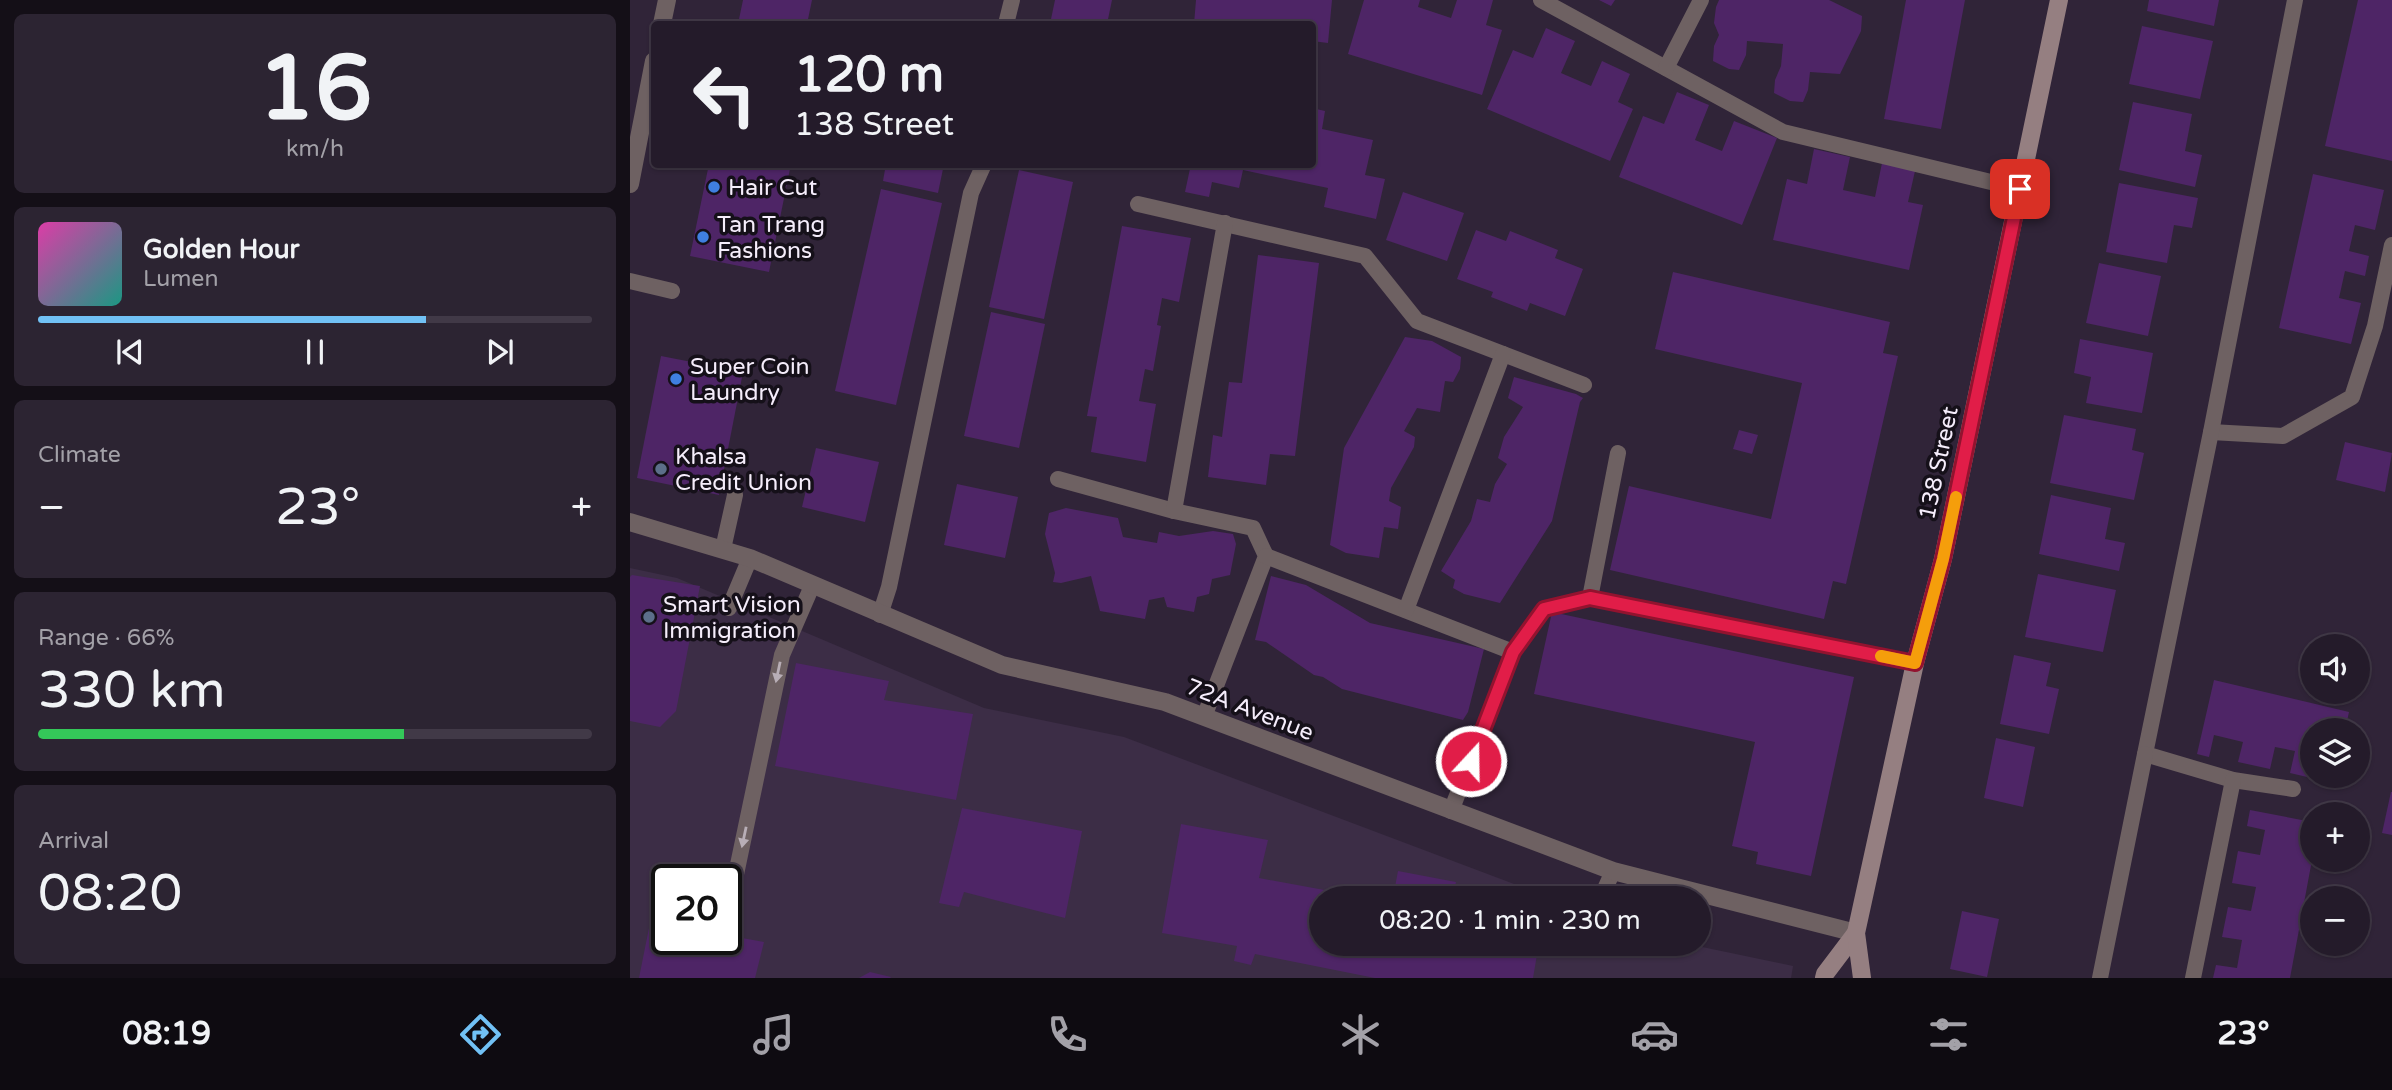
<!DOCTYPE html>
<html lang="en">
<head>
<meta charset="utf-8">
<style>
  body { margin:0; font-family:"Varela Round",sans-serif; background:#2c2432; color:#f1f3f6; height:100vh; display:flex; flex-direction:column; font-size:26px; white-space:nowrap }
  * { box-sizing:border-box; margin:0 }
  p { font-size:23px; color:#a3a1a8 }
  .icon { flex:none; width:38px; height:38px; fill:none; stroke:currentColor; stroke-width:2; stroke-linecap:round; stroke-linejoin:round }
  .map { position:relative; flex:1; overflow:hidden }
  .sheet { display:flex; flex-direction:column; gap:14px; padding:14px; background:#140f17; width:630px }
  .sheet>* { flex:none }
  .hud { position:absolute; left:21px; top:21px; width:665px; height:147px; border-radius:7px; box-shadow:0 2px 5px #0004,0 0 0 2px #413947; background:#241b2a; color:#f1f3f6; overflow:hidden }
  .controls { position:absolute; left:1670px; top:634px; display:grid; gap:14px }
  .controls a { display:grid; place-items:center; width:70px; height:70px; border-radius:50%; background:#241b2a; box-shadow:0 2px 5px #0004,0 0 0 2px #413947; font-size:35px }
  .speed { position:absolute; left:21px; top:864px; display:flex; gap:14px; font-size:35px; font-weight:700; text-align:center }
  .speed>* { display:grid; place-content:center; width:91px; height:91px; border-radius:50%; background:#241b2a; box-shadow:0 2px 5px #0004,0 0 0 2px #413947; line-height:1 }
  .speed .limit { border:4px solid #111; border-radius:10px; background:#fff; color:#111 }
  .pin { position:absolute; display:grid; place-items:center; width:60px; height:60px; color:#fff; margin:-30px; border-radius:14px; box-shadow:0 4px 10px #0006 }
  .me { position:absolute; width:77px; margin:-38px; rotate:21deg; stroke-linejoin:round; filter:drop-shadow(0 0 5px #0008) }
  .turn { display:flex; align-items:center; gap:24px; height:147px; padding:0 28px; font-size:32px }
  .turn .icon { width:91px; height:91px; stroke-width:2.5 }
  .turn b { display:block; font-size:49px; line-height:60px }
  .big { font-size:52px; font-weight:600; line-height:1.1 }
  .sheet .widget { flex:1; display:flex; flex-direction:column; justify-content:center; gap:10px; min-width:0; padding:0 24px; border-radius:10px; background:#2c2432 }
  .sheet .dial { align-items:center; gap:0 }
  .dial b { font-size:91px; line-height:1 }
  .song { display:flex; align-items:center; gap:21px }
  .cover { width:84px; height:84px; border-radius:10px; background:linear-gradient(135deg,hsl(320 70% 55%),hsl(170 70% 35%)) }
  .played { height:7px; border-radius:4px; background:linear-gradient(90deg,#71c1f5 70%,#413947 70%) }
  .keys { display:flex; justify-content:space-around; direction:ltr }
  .heat { display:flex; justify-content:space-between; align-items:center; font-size:38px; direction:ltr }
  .charge { height:10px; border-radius:5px; background:linear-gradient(90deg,#34c759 66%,#413947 0) }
  .trip { position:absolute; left:679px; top:886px; width:402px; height:70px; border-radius:35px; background:#241b2a; box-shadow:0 2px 5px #0004,0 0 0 2px #413947; font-weight:600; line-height:70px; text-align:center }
  .menu { display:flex; height:112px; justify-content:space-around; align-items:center; background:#0e0b11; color:#a3a1a8 }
  .menu .icon { width:49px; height:49px }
  .menu .on { color:#71c1f5 }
  .menu b { font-size:32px; color:#f1f3f6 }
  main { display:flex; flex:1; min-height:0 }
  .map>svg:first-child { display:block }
  .built { fill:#3c2d46; fill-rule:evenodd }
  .building { fill:#4e2566 }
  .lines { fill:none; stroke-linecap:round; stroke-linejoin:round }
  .service { stroke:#6e6162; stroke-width:16 }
  .tertiary { stroke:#6e6162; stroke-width:18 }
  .secondary { stroke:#957f81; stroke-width:18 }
  .oneway { fill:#b8aeb6 }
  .route-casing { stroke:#92132f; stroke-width:18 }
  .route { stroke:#e11d48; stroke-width:12 }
  .slow { stroke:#f59e0b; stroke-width:12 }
  .shop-dot { fill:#3f7fe0; stroke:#151019; stroke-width:2.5 }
  .service-dot { fill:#5c6f8a; stroke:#151019; stroke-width:2.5 }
  .labels { text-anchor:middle; stroke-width:7; stroke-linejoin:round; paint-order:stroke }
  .poi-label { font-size:23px; fill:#f5edfb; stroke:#151019; text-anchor:start }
  .street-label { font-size:23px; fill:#f5edfb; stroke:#151019 }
</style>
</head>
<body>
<main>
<section class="sheet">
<div class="widget dial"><b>16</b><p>km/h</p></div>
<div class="widget">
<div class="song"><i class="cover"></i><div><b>Golden Hour</b><p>Lumen</p></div></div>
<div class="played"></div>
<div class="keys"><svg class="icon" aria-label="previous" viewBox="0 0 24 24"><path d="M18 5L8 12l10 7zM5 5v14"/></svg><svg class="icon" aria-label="pause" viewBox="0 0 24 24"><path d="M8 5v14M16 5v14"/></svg><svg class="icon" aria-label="next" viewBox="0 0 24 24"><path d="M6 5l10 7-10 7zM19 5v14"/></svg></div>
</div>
<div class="widget"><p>Climate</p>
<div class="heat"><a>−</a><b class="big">23°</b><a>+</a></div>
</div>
<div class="widget"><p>Range · 66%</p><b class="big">330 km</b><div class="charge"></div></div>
<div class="widget"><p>Arrival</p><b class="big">08:20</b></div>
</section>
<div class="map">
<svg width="1762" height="978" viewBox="0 0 1762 978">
  <rect width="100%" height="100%" fill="#302438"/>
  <path class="built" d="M0 568 47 578 354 708 494 737 921 898H691V943H1053L1163 966 1161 978H0ZM37 880H96V940H37Z"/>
  <g class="building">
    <polygon points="113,0 182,0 177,24 108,24"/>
    <polygon points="425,0 482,0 477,24 420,24"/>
    <polygon points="566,0 702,0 698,43 682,41 682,24 564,24"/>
    <polygon points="734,0 790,0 788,7 821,18 827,0 863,0 856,25 872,30 852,95 718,54"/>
    <polygon points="969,0 985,0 981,6"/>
    <polygon points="1089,0 1199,0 1232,16 1231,31 1210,74 1180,72 1178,90 1173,102 1160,101 1144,93 1145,80 1151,66 1153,44 1117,41 1116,55 1109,70 1099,69 1083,61 1084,46 1089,35 1084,23 1086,7"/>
    <polygon points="1276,0 1335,0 1311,129 1254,119"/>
    <polygon points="1519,0 1589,0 1584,26 1517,11"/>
    <polygon points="1728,0 1762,0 1762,161 1695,146"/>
    <polygon points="1512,26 1583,41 1570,99 1499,84"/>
    <polygon points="916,28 945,41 931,73 961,86 972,61 1000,74 988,102 1003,109 980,161 857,109 883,50 903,58"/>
    <polygon points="1047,92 1079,105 1065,140 1092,151 1104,121 1147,138 1112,225 989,177 1013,116 1034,124"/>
    <polygon points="1503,102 1562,114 1555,151 1572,155 1565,187 1489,170"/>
    <polygon points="682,108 695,111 692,129 743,140 735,175 755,179 746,219 694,207 698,188 613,170 609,188 582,182 579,197 555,192 561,164 682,164"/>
    <polygon points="1184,149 1220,157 1213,190 1245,197 1252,163 1285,171 1278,202 1293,205 1279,270 1143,240 1157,179 1177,184"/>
    <polygon points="79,164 161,164 139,272 60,256"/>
    <polygon points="256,164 314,164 308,193 253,181"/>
    <polygon points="389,170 443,182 414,319 359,307"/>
    <polygon points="1683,174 1754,190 1745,230 1725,225 1719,251 1739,256 1735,276 1715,271 1709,298 1731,303 1721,344 1649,328"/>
    <polygon points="1489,183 1568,198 1562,228 1544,225 1537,263 1476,252"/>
    <polygon points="251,189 312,203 266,405 205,391"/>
    <polygon points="773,192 834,213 817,261 756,240"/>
    <polygon points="492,226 561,238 549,302 532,298 527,325 531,326 523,371 515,369 509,401 526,404 516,462 461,452 467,417 457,416"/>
    <polygon points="846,230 876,241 880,231 928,250 925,258 953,269 935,316 900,303 897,311 861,297 863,292 827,279"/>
    <polygon points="628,255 689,263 665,456 640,454 636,485 578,477 583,435 592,437 599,382 612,383"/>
    <polygon points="1469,263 1531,276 1518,336 1456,323"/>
    <polygon points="1043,272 1260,322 1253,353 1268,356 1216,584 1203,581 1194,619 980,570 999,486 1141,519 1172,383 1025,349"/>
    <polygon points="361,312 415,324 389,448 334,436"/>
    <polygon points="775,337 802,341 831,357 830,369 823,382 815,381 810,412 787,408 774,431 785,437 784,447 761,488 759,501 771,507 768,529 754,527 749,558 716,553 700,545 714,448"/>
    <polygon points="1450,339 1523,353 1512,413 1456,403 1461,377 1444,373"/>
    <polygon points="31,356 113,372 89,495 7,478"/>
    <polygon points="884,377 946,394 953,398 950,402 922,521 870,603 834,594 823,588 825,580 811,571 841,521 847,499 860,502 865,484 877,464 868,458 874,437 893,407 878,398"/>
    <polygon points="1434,415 1506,429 1502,450 1514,453 1504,500 1420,483"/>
    <polygon points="1109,430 1128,435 1122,454 1103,449"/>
    <polygon points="1715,442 1762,453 1755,492 1706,480"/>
    <polygon points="186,448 249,462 235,522 172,507"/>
    <polygon points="327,484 388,497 375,558 314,545"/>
    <polygon points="1421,495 1481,508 1475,539 1495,543 1489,571 1409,554"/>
    <polygon points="436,508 488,518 493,537 527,543 529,532 549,536 583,531 603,534 606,544 600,575 582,579 579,594 567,597 564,612 537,607 534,597 519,600 515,619 470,611 461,576 431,583 423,582 425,573 415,534 419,513"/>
    <polygon points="1408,574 1486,590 1473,652 1395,637"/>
    <polygon points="2,575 70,586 46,711 30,727 0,721 0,577"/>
    <polygon points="641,576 676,585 740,623 854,649 838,712 833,720 712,689 693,677 684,675 636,642 625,640"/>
    <polygon points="922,612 1224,677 1181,876 1126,864 1128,852 1102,846 1125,742 904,694"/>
    <polygon points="1384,655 1421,663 1416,686 1429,689 1419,734 1370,724"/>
    <polygon points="166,663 259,681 254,700 343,714 326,800 145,766"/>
    <polygon points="1584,680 1719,712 1715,730 1682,730 1682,775 1705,775 1703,783 1660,773 1665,751 1645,747 1640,769 1608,762 1613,742 1584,735 1579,757 1567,754"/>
    <polygon points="1366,738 1405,747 1393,807 1354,798"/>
    <polygon points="1761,792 1762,792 1762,835 1752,833"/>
    <polygon points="332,808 452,831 435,918 334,892 329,907 309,903"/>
    <polygon points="1620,810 1682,822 1682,860 1660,978 1583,978 1586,965 1607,968 1612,940 1592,937 1598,907 1621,911 1626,887 1602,883 1608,851 1630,855 1635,830 1617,826"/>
    <polygon points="551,824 638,840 629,878 727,896 691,898 691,943 909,943 903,978 745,978 625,954 621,965 604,961 607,946 532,933"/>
    <polygon points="768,871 826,882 823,898 763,898"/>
    <polygon points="1332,911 1369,919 1357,977 1320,969"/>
    <polygon points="21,918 37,921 37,940 67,940 65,949 81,953 85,940 96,940 96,935 134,942 125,978 9,978"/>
    <polygon points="240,972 261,977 260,978 229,978"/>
  </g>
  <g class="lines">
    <g class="service">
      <polyline points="911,0 1153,132 1390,189"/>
      <polyline points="376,24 382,0"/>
      <polyline points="1036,68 1071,0"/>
      <polyline points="508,204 735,256 787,321 954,385"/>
      <polyline points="0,281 42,291"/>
      <polyline points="1581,432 1653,436 1722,397 1745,326 1762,245"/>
      <polyline points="428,479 544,511 623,528 636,556 574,717"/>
      <polyline points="544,511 595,223"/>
      <polyline points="93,549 105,495"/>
      <polyline points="636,556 883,652"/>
      <polyline points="960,598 988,453"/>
      <polyline points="99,608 120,558"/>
      <polyline points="776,610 873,354"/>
      <polyline points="250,615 259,587 341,193 354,164"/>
      <polyline points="1663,789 1603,780 1515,754 1581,432 1665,0"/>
      <polyline points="821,811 883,652 914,609 960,598 1285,663"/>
      <polyline points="105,879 152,655 182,586"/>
      <polyline points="971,898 983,871"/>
      <polyline points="1470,978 1515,754"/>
      <polyline points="1563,978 1603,780"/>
    </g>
    <g class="tertiary">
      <polyline points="32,24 37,0"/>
      <polyline points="0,184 24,61"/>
      <polyline points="0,522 120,558 372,665 535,702 983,871 1226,933"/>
    </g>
    <g class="secondary">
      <polyline points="1194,978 1195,974 1226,933"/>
      <polyline points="1232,978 1226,933 1285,663 1313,559 1429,0"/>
    </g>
  </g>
  <defs><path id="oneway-solid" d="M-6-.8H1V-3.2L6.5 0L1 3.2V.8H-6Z" transform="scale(1.75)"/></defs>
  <g class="oneway">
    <use href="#oneway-solid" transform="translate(148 672) rotate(102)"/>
    <use href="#oneway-solid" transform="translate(114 837) rotate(102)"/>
  </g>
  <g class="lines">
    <g class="route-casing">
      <polyline id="route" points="841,761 883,652 914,609 960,598 1285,663 1313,559 1390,189"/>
    </g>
    <use href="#route" class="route"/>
    <polyline class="slow" points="1251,656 1285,663 1313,559 1326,497"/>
  </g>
  <g class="shop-dot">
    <circle cx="84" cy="187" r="7"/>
    <circle cx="73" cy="237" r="7"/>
    <circle cx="46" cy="379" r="7"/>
  </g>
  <g class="service-dot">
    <circle cx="31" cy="469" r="7"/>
    <circle cx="19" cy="617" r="7"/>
  </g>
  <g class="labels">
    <g class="poi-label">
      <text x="98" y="195">Hair Cut</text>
      <text x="87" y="232">Tan Trang<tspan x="87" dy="26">Fashions</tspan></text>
      <text x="60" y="374">Super Coin<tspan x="60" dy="26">Laundry</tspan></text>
      <text x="45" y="464">Khalsa<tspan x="45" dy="26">Credit Union</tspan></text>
      <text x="33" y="612">Smart Vision<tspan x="33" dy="26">Immigration</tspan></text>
    </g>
    <g class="street-label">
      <text transform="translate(1308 463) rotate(-78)" y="8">138 Street</text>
      <text transform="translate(620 709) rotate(21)" y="8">72A Avenue</text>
    </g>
  </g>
</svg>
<div class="controls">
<a><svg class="icon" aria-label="sound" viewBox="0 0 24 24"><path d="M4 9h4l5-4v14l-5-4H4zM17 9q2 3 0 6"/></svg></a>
<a><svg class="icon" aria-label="layers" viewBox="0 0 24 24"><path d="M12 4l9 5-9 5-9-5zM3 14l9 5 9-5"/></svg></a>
<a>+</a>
<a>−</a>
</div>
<div class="speed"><div class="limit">20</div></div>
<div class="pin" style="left:1390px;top:189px;background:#d93025"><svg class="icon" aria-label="arrive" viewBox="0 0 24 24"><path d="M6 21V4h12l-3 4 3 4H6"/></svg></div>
<svg class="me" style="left:841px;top:761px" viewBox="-20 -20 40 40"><circle r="17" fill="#e11d48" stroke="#fff" stroke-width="3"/><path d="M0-11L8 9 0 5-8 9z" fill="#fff"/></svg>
<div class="trip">08:20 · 1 min · 230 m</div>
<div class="hud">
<div class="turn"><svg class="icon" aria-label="left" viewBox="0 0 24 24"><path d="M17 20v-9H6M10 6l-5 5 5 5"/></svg><div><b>120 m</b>138 Street</div></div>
</div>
</div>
</main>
<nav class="menu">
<b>08:19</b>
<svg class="icon on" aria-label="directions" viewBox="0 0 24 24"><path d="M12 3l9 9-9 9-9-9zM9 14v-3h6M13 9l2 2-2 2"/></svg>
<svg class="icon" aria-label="music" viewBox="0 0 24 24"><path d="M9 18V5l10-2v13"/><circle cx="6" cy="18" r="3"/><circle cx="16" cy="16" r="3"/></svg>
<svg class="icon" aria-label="phone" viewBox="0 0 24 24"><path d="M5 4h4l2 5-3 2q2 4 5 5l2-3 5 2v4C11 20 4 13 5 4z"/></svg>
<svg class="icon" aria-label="climate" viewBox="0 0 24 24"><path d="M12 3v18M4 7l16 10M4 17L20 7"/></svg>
<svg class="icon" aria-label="car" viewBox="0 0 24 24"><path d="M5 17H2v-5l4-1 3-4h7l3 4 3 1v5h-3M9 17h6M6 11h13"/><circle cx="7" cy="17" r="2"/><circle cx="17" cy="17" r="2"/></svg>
<svg class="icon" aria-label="filters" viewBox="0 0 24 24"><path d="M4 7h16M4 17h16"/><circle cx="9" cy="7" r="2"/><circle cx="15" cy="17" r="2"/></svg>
<b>23°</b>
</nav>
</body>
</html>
